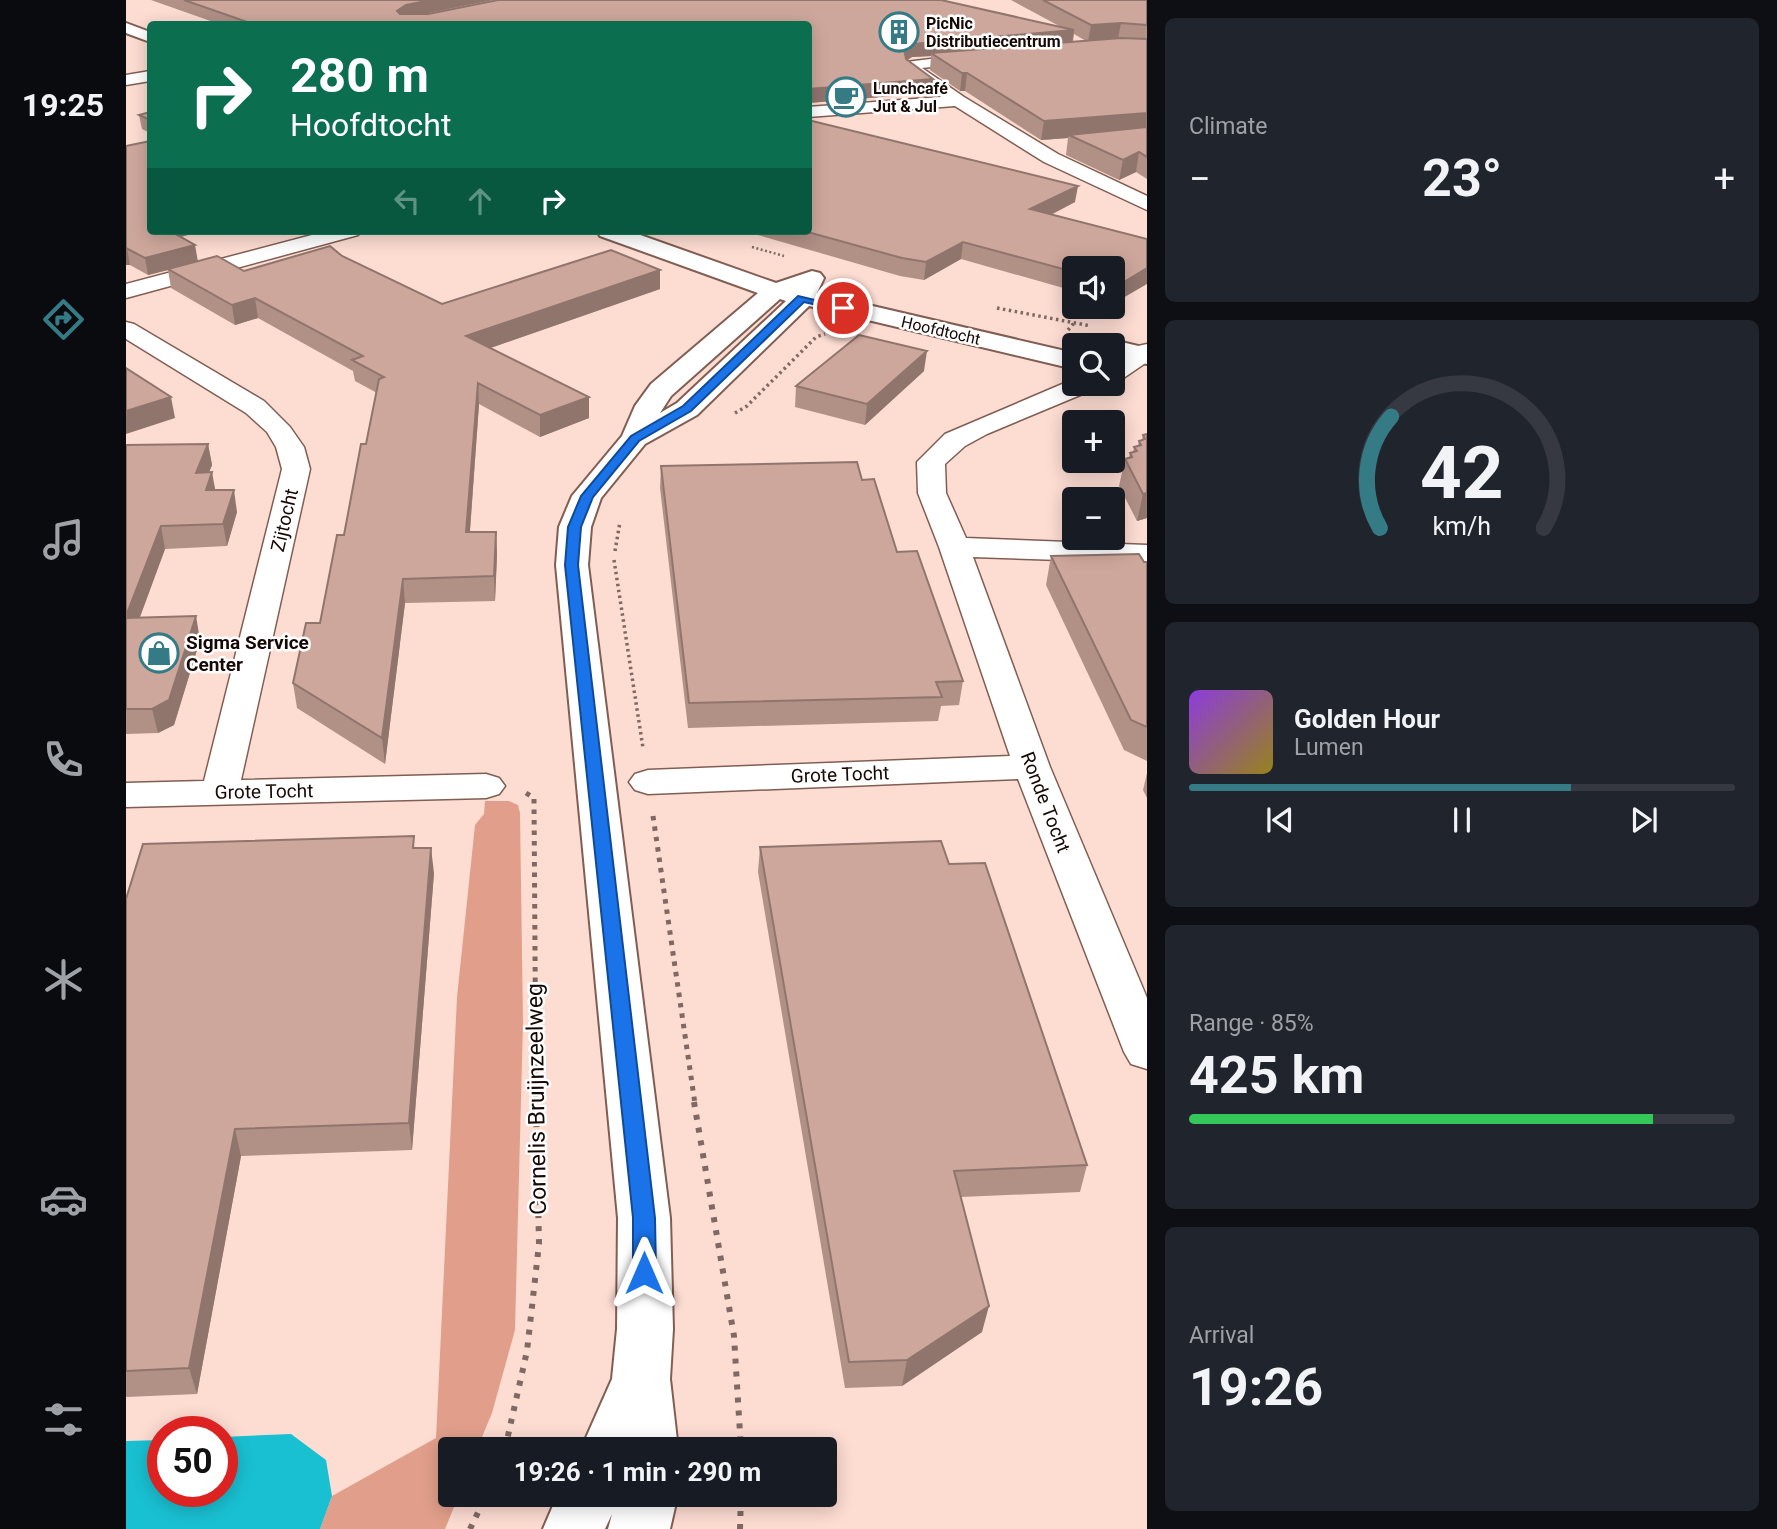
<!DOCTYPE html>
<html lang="en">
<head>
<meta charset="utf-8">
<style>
  body { margin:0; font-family:Roboto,sans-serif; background:#20242c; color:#f1f3f6; height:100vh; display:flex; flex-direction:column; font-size:26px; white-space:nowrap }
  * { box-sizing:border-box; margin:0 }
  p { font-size:23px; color:#9ea1a6 }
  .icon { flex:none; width:38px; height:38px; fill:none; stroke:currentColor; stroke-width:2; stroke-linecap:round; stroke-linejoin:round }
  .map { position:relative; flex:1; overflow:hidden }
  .details { display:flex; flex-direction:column; gap:18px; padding:18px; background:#0d0f14; width:630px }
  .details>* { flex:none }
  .hud { position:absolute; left:21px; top:21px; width:665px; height:214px; border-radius:7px; box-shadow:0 4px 18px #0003; background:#0b6e4f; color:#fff; overflow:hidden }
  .fabs { position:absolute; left:936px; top:256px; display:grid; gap:14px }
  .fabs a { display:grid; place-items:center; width:63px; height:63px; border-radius:7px; background:#171b24; box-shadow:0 4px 18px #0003; font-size:35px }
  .speed { position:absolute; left:21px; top:1416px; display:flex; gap:14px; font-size:35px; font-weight:700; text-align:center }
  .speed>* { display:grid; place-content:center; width:91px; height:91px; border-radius:50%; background:#171b24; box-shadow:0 4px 18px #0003; line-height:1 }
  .speed .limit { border:10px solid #d22; background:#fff; color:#111 }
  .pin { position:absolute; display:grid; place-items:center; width:60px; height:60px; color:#fff; margin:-30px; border:4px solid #fff; border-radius:50%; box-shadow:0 2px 7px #0007 }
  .me { position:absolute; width:77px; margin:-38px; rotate:0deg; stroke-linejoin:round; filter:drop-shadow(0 0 5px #0008) }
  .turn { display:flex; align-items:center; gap:24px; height:147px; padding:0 28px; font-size:32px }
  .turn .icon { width:91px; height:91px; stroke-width:2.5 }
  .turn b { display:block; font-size:49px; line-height:60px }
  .lanes { display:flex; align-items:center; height:66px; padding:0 28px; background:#0003; justify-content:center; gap:35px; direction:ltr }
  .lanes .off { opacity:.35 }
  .big { font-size:52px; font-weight:700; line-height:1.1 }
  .details .widget { flex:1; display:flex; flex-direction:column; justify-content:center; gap:10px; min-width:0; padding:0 24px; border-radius:10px; background:#20242c }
  .details .dial { align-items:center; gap:0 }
  .dial svg { height:182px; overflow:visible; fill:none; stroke:#363941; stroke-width:7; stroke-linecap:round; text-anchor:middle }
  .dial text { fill:#f1f3f6; stroke:none }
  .song { display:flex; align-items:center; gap:21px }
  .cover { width:84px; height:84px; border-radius:10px; background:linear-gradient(135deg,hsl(270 70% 55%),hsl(50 70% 35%)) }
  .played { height:7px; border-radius:4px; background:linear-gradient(90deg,#347b85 70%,#363941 70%) }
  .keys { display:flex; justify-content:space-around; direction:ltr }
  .heat { display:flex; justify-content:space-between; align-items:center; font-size:38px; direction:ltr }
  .charge { height:10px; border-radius:5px; background:linear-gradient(90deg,#34c759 85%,#363941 0) }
  .trip { position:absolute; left:312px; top:1437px; width:399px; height:70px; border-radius:7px; background:#171b24; box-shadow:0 4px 18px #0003; font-weight:700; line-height:70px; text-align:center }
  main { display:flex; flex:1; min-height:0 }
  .tab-bar { display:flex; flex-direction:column; width:126px; justify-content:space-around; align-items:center; background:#090b0e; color:#9ea1a6 }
  .tab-bar .icon { width:49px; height:49px }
  .tab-bar .on { color:#347b85 }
  .tab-bar b { font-size:32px; color:#f1f3f6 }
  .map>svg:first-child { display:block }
  .green { fill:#e19f8b }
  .water { fill:#19c0d2 }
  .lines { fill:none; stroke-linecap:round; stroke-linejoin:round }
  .minor-casing { stroke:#815e53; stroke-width:3 }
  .secondary-casing { stroke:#815e53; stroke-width:4 }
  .path-far3 { stroke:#806963; stroke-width:2.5; stroke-dasharray:2 2.5; stroke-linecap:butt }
  .path-far2 { stroke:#806963; stroke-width:3.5; stroke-dasharray:2.5 3.5; stroke-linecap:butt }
  .path-far1 { stroke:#806963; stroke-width:5; stroke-dasharray:4.5 6; stroke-linecap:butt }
  .path { stroke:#806963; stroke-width:6; stroke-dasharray:5 8; stroke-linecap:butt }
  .minor { fill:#fff; fill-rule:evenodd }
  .secondary { fill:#fff; fill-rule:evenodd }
  .wall { fill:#b19086; fill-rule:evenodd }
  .shaded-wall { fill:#90756d }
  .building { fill:#cea79c; stroke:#90756d; stroke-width:2 }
  .route { fill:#1a73e8; stroke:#114b97; stroke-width:2 }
  .labels { text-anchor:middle; stroke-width:5; stroke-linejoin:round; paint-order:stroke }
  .far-poi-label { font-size:16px; font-weight:bold; fill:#150805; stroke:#fff; text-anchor:start }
  .far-street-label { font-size:16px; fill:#150805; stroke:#fff }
  .street-label { font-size:19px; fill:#150805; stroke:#fff }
  .poi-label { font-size:19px; font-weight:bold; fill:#150805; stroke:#fff; text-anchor:start }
  .near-street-label { font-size:23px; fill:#150805; stroke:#fff }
</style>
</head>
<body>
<main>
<nav class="tab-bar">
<b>19:25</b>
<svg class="icon on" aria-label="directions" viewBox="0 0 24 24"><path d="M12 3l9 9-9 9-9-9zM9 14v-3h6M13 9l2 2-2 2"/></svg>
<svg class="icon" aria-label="music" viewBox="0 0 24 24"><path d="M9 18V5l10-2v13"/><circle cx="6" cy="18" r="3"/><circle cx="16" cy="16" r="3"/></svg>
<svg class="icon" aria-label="phone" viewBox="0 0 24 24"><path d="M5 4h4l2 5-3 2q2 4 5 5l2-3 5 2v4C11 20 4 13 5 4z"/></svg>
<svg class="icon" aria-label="climate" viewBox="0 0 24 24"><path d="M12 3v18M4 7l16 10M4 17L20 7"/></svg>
<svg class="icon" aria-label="car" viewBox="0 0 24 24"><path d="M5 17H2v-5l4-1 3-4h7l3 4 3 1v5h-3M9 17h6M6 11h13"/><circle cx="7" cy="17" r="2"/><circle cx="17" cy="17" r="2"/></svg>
<svg class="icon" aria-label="filters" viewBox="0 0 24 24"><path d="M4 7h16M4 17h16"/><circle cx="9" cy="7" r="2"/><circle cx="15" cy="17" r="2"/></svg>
</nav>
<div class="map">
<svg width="1021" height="1529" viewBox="0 0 1021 1529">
  <rect width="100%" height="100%" fill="#fddcd2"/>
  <polygon class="green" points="359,801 383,801 392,805 394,813 397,1023 389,1330 366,1413 351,1449 324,1449 324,1494 333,1495 319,1529 194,1529 206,1496 310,1438 331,997 349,825 358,814"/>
  <polygon class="water" points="165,1434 200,1460 206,1496 194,1529 0,1529 0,1441 37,1440 37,1491 96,1491 96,1437"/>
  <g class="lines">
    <g class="minor-casing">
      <g id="minor">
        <polygon points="853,53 861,58 859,61 796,68 838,97 932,154 1021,196 1021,210 918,162 829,106 682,117 682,107 815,97 780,71 778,68 780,62"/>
        <polygon points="24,71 24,81 0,85 0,75"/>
        <polygon points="201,231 236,231 232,235 0,298 0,284"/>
        <polygon points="0,322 8,324 138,401 164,427 178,447 184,469 115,780 360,774 373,778 379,786 373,794 360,798 0,807 0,783 78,781 156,469 150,447 141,432 120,413 0,339"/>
        <polygon points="1021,344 1021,362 996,379 987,382 987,363 1012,346"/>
        <polygon points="948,379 948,383 975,383 971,388 861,434 839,446 819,464 820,493 840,538 1021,545 1021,563 847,557 924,767 1021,998 1021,1069 1005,1064 998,1052 892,779 522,794 509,790 503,782 509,774 522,770 884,756 813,547 792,493 791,462 819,434"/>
      </g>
    </g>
    <g class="secondary-casing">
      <g id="secondary">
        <polygon points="0,23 24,32 24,42 0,33"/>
        <path d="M471 231H503L650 283 686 271 694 273 698 278 691 293 948 353V369L683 306 571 415 519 444 475 498 465 527 462 565 544 1218 547 1329 544 1379 552 1449H455L486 1379 491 1329 492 1218 430 565 433 527 446 496 496 436 509 406 525 384 632 293 474 236ZM654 299 660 301 551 403 534 413 545 396Z"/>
        <polygon points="987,340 1021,348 1021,364 987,356 987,345 976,345"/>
        <polygon points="432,1494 552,1494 544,1529 482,1529 486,1514 479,1529 417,1529"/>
      </g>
    </g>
    <polyline class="path-far3" points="626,247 658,256"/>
    <g class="path-far2">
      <polyline points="871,308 965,326"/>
      <polyline points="942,330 948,323"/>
      <polyline points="609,413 621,406 690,337 699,334"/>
      <polyline points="489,551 494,522"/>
      <polyline points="488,560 517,748"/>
    </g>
    <g class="path-far1">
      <polyline points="400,793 408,798 410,1104"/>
      <polyline points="527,816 569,1104"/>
    </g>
    <g class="path">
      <polyline points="568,1102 608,1336 615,1449"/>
      <polyline points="379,1449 401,1351 413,1244 410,1102"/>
      <polyline points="344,1529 361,1494"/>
      <polyline points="614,1529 615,1494"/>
    </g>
    <use href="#minor" class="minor"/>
    <use href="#secondary" class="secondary"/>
  </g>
  <g class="wall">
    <path d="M25 0H367L299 14 935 27 885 0H1021V179L1010 172 993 180 940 155 942 138 915 140 839 91H834L804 70 805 56 786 57 781 60 807 79 806 93 682 103V24H93ZM948 34 960 41 947 42Z"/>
    <polygon points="24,112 24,133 16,129 13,115"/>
    <polygon points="0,146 55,237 72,261 118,271 216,256 316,304 534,270 534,289 365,348 463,418 414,437 353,404 344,532 370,532 371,555 369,601 279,603 259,764 171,708 167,683 194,623 218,535 240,444 251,393 229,381 227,371 132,318 109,325 45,288 42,270 22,275 4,265 0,265"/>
    <polygon points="949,202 925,215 1021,239 990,302 987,302 987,268 948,268 948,291 835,259 798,280 774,276 618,231 682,231"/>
    <polygon points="798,371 739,425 669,407 670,386"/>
    <polygon points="1021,433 1021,518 1011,521 993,486 999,459 1003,458 1004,453 1007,452 1008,447 1012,446 1013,441 1016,440 1017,435"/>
    <polygon points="82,444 86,465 83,472 89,490 111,512 101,546 39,549 14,617 74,640 48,725 32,733 0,734 0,445"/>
    <polygon points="535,466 736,480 771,552 837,681 833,705 815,706 812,721 562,728 534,488"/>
    <polygon points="925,556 1021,562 1021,761 998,750 920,585"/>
    <polygon points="1021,773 1021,798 1017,790"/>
    <polygon points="634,847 823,864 961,1165 954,1192 835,1197 856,1332 776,1386 719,1388 632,872"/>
    <polygon points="290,848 308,873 286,1150 115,1156 71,1394 0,1397 0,899"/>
  </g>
  <g class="shaded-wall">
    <polygon points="305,0 367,0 281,17 272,24 271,11 280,5"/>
    <polygon points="995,23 992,39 962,42 965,25"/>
    <polygon points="948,30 946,43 805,53 805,56 786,57 777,63 778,49 787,44"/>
    <polygon points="836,73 841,73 839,91 834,91"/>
    <polygon points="807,79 806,93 682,103 682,89"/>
    <polygon points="1021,113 1021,131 943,135 942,138 915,140 918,121"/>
    <polygon points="1013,152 1010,172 993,180 997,160"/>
    <polygon points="952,186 949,202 902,226 904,209"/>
    <polygon points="34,231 77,231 36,242"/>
    <polygon points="837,242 835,259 798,280 800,262"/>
    <polygon points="69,245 72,262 42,269 42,270 22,275 19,258"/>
    <polygon points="0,248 1,248 4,265 0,265"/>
    <polygon points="1021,268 1021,284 990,302 993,285"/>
    <polygon points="534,270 534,289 341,356 340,336"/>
    <polygon points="129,298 132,318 109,325 106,305"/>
    <polygon points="801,351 798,371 739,425 741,404"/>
    <polygon points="352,383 353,404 342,556 340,532"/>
    <polygon points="45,397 49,418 0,434 0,411"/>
    <polygon points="463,397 463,418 414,437 414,415"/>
    <polygon points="82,444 86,465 74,495 70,473"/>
    <polygon points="86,472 90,494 80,490"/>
    <polygon points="108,490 111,512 101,546 97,524"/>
    <polygon points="1021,493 1021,518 1011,521 1017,494"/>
    <polygon points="35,526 39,549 5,641 0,616"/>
    <polygon points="370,532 371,555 369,601 368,576"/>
    <polygon points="277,579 279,603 259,764 256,738"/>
    <polygon points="70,616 74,640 48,725 32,733 26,709"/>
    <polygon points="305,848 308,873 286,1150 283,1123"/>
    <polygon points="109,1129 115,1156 71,1394 63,1368"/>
    <polygon points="863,1306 856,1332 776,1386 781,1360"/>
  </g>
  <g class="building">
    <polygon points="58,0 305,0 280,5 271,11 274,14 302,14 372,0 815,0 948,30 787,44 778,49 780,59 807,79 682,89 682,24 127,24"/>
    <polygon points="917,0 1021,0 1021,25 995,23 965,25"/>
    <polygon points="995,38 1021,39 1021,113 918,121 841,73 836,73 805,53"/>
    <polygon points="24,112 24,120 13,115"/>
    <polygon points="682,120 952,186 904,209 1021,239 1021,268 993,285 987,283 987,268 948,268 948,272 837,242 800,262 776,258 678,231 682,231"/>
    <polygon points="1021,127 1021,157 1013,152 997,160 943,135"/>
    <polygon points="24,141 24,231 44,231 69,245 19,258 0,248 0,146"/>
    <polygon points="204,246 216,256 316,304 485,250 534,270 340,336 463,397 414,415 352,383 340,532 370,532 368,576 277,579 256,738 167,683 180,623 194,623 211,535 218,535 235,444 240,444 253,379 258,377 226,360 237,356 129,298 106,305 42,269 91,256 118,271"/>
    <polygon points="733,335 801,351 741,404 670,386"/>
    <polygon points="0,368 45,397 0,411"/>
    <polygon points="1021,434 1021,493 1017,494 999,459 1006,457 1004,453 1011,451 1008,447 1015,445 1013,441 1019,439 1017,435"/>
    <polygon points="82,444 70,473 86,472 80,490 108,490 97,524 35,526 0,616 0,445"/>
    <polygon points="731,462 736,480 748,479 771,552 791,551 837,681 810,682 816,697 563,703 535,466"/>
    <polygon points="1013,554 1018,562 1021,562 1021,727 1005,720 925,556"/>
    <polygon points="70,616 43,700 26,709 0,709 0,618"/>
    <polygon points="288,836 287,848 305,848 283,1123 109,1129 63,1368 0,1371 0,899 17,844"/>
    <polygon points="815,841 823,864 859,863 961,1165 828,1171 863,1306 781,1360 723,1362 634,847"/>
  </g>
  <polygon class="route" points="672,296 722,308 717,311 678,302 565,411 513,441 467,497 455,527 452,565 529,1218 530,1273 526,1280 518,1283 510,1280 507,1273 507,1218 439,565 442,527 455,496 505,436 557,406"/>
  <defs>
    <g id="building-ring" transform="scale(2.0125)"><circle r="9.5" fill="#fff" stroke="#347b85" stroke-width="1.5"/><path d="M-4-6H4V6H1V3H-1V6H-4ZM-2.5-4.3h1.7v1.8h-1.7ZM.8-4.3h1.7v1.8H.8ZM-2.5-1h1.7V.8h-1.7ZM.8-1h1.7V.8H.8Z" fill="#347b85"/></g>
    <g id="cafe-ring" transform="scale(2.0125)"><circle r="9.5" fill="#fff" stroke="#347b85" stroke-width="1.5"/><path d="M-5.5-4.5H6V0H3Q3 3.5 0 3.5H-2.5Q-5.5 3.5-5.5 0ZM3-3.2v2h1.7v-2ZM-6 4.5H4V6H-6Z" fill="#347b85"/></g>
    <g id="shop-ring" transform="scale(2.0125)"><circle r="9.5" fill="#fff" stroke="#347b85" stroke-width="1.5"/><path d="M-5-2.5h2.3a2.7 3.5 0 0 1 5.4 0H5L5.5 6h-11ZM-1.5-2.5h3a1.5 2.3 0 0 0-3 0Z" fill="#347b85"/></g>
  </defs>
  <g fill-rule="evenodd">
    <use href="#building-ring" x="773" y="32"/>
    <use href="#cafe-ring" x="720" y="97"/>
    <use href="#shop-ring" x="33" y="653"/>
  </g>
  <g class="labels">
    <g class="far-poi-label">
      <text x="800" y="29">PicNic<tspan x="800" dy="18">Distributiecentrum</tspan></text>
      <text x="747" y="94">Lunchcafé<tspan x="747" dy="18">Jut &amp; Jul</tspan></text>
    </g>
    <g class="far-street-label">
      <text transform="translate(815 330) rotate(13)" y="6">Hoofdtocht</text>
    </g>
    <g class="street-label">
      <text transform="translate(158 520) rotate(-77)" y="7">Zijtocht</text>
      <text transform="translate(714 774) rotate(-2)" y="7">Grote Tocht</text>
      <text transform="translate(138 791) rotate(-1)" y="7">Grote Tocht</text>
      <text transform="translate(920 802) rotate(69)" y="7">Ronde Tocht</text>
    </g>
    <g class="poi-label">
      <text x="60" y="649">Sigma Service<tspan x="60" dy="22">Center</tspan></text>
    </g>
    <g class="near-street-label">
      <text transform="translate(410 1099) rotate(-91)" y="8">Cornelis Bruijnzeelweg</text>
    </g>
  </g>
</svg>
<div class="fabs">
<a><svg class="icon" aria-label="sound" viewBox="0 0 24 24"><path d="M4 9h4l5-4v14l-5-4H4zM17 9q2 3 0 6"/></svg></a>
<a><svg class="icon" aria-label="search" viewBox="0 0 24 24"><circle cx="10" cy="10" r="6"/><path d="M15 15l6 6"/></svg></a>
<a>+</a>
<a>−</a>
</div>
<div class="speed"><div class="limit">50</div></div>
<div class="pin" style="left:717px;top:308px;background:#d93025"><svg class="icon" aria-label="arrive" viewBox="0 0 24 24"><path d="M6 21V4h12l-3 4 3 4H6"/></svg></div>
<svg class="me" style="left:518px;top:1273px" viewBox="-20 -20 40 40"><path d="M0-17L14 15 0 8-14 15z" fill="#1a73e8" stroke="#fff" stroke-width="4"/></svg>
<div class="trip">19:26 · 1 min · 290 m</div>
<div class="hud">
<div class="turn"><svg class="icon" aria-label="right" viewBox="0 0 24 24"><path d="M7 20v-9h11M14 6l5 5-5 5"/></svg><div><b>280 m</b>Hoofdtocht</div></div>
<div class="lanes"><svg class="icon off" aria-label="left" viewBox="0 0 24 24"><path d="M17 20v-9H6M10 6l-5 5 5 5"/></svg><svg class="icon off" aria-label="ahead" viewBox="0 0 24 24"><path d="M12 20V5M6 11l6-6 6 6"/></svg><svg class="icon" aria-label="right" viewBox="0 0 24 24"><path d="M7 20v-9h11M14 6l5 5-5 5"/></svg></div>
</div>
</div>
<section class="details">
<div class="widget"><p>Climate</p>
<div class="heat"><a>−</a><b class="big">23°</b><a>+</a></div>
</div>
<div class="widget dial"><svg viewBox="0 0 100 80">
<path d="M14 69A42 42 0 1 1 86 69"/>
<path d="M14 69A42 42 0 0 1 19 20" stroke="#347b85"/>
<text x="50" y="56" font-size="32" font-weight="700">42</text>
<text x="50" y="72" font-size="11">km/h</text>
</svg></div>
<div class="widget">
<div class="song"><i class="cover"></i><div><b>Golden Hour</b><p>Lumen</p></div></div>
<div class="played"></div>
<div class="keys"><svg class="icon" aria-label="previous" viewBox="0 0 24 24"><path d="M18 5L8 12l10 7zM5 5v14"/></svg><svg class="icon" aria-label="pause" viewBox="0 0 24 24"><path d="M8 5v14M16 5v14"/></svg><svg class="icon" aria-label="next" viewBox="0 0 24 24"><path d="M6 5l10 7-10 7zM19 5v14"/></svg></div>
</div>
<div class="widget"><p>Range · 85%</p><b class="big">425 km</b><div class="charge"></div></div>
<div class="widget"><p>Arrival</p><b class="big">19:26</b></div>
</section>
</main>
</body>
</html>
